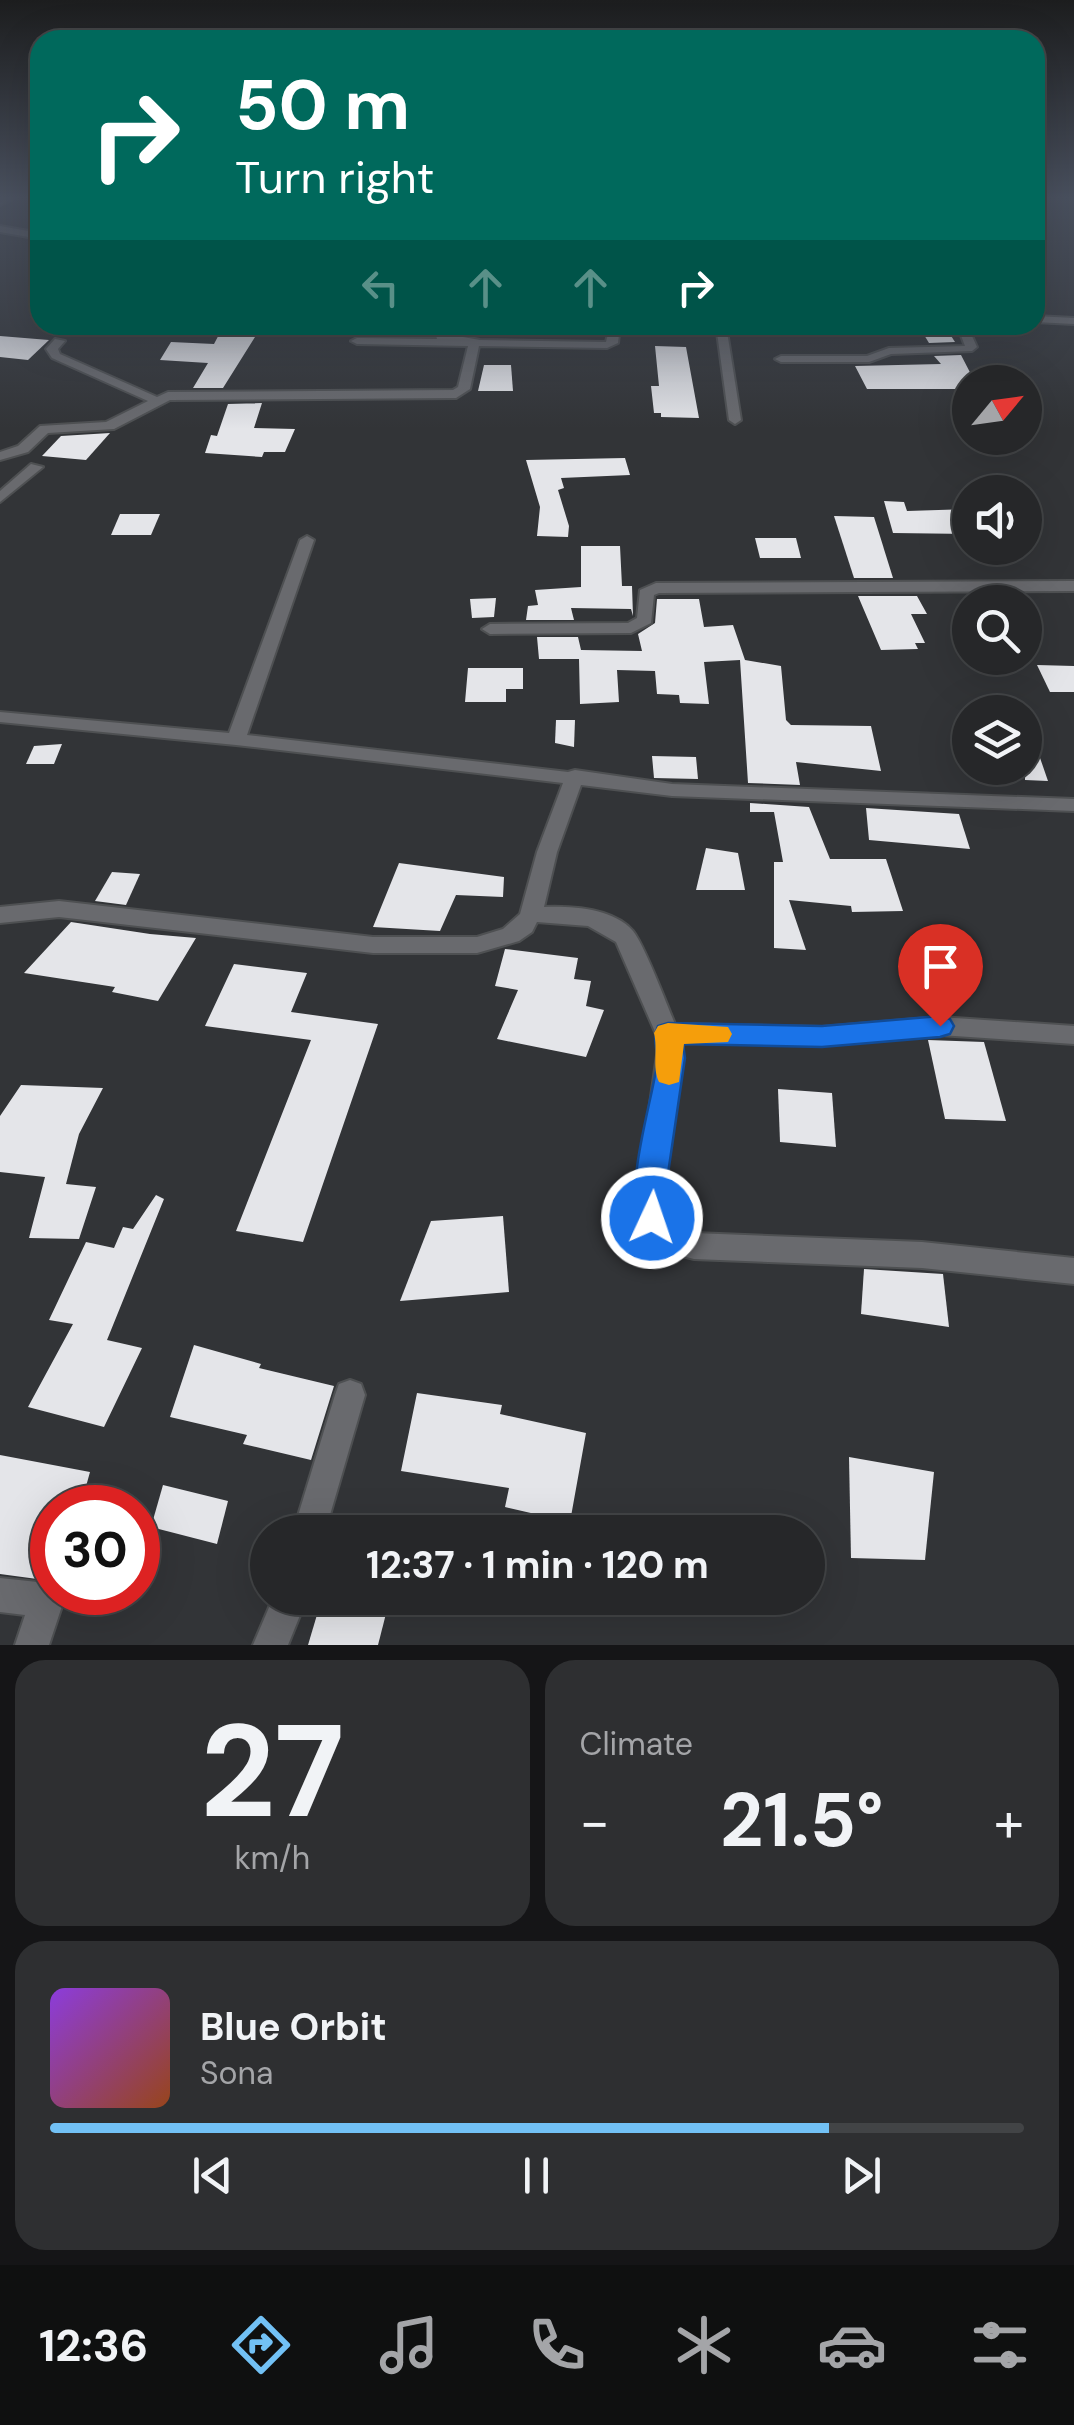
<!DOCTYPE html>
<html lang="en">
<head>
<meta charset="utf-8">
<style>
  body { margin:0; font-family:"DM Sans",sans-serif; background:#2e2f31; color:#f1f3f6; height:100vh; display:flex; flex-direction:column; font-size:38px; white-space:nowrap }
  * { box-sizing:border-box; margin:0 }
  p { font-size:32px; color:#a4a5a8 }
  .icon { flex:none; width:55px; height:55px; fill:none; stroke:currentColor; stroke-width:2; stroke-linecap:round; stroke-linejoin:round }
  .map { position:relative; height:1645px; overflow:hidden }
  .panel { display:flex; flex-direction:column; gap:15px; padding:15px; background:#151517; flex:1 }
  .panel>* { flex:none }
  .hud { position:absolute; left:30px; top:30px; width:1015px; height:305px; border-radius:30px; box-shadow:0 10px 40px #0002,0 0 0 2px #424446; background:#00695c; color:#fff; overflow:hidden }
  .needle { width:65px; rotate:61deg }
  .tools { position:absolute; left:952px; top:365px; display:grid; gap:20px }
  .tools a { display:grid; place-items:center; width:90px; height:90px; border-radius:50%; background:#262729; box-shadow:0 10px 40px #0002,0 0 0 2px #424446; font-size:50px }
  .speed { position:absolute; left:30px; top:1485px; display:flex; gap:20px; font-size:50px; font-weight:700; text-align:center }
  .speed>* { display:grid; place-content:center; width:130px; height:130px; border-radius:50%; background:#262729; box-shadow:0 10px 40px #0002,0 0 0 2px #424446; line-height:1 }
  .speed .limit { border:15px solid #d22; background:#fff; color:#111 }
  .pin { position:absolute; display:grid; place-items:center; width:85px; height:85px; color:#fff; margin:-102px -42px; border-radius:50% 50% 50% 0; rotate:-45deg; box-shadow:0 0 10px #0007 }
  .pin .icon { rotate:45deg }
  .me { position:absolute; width:110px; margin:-55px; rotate:3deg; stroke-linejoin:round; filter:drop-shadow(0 0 8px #0008) }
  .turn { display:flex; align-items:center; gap:35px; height:210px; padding:0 40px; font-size:45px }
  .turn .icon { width:130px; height:130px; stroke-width:2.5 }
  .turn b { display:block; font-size:70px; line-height:85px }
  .lanes { display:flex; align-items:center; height:95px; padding:0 40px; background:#0003; justify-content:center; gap:50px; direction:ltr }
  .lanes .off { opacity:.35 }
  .big { font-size:75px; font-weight:700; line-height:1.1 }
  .panel .card { flex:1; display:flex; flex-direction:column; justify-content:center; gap:15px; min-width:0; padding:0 35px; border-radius:30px; background:#2e2f31 }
  .panel .dial { align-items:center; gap:0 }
  .dial b { font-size:130px; line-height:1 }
  .song { display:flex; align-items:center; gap:30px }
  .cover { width:120px; height:120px; border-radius:15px; background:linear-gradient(135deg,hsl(270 70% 55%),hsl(20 70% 35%)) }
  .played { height:10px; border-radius:5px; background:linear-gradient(90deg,#72c1f5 80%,#424446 80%) }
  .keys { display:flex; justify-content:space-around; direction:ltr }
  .heat { display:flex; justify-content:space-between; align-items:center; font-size:55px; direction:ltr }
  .panel .tiles { flex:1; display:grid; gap:15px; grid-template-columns:1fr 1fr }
  .card:last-child { grid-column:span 2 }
  .trip { position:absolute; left:250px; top:1515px; width:575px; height:100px; border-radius:50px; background:#262729; box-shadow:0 10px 40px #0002,0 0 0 2px #424446; font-weight:700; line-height:100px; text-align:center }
  .dock { display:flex; height:160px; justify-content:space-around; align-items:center; background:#0f1010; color:#a4a5a8 }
  .dock .icon { width:70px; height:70px }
  .dock .active { color:#72c1f5 }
  .dock b { font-size:45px; color:#f1f3f6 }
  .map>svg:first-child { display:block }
  .building { fill:#e4e5e9 }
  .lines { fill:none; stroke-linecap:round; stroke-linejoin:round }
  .street-casing { stroke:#4e5052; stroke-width:4 }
  .street { fill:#696a6e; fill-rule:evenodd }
  .route { fill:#1a73e8; stroke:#114b97; stroke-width:2.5 }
  .slow { fill:#f59e0b }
</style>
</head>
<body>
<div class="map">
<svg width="1074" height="1645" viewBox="0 0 1074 1645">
  <rect width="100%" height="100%" fill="#323437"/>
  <g class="building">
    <polygon points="224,325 252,325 246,337 255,337 223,388 193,388 208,363 160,360 171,342 214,344"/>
    <polygon points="918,325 944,325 955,342 929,343"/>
    <polygon points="0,336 49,340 28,360 0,357"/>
    <polygon points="655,346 686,347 699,418 661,417 661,413 654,413 651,386 659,386"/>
    <polygon points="961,355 975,382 970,382 970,396 963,389 867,389 855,366 941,364 934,356"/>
    <polygon points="484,365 511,365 513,391 478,391"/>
    <polygon points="262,403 254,428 295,429 285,452 264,452 262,457 205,453 211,435 217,436 228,404"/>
    <polygon points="110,433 86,460 42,456 61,436"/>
    <polygon points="625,458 630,475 561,478 564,488 558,490 569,526 568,537 537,536 540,507 526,460"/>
    <polygon points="884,501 904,502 907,511 970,509 970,534 893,533"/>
    <polygon points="120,514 160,514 151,535 111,535"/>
    <polygon points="834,516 874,517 893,578 854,578"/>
    <polygon points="755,538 796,538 801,558 760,558"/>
    <polygon points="581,546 620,546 622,586 632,586 633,616 631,609 571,608 574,620 526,620 528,606 538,605 535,590 581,587"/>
    <polygon points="858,596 917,596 927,614 911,614 925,643 915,643 918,649 881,650"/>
    <polygon points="496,598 494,617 472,618 470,599"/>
    <polygon points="657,599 699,599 704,627 733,625 745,660 781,666 786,720 791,725 871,726 881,771 796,762 800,785 748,783 740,660 704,662 709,704 680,703 679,695 657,694 655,671 617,670 619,702 580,704 579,659 539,659 537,637 578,637 581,650 642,651 638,634 655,623"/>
    <polygon points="1037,665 1074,666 1074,692 1050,692"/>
    <polygon points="468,668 523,668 523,689 506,689 506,702 465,702"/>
    <polygon points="556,720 575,720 574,747 555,743"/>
    <polygon points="1025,723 1028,723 1048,781 1025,780"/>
    <polygon points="62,744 54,764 26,764 34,746"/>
    <polygon points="652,756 696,757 698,779 654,778"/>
    <polygon points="750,803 809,807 830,859 886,859 903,911 852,912 851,906 789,900 806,950 774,948 774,862 783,862 774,812 750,812"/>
    <polygon points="866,808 959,814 970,849 869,840"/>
    <polygon points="706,848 738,853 745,890 696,890"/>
    <polygon points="399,863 504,877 503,897 456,895 440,931 373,927"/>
    <polygon points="112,872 140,874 126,905 95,901"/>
    <polygon points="71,922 150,934 196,938 158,1001 112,992 115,987 24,973"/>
    <polygon points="505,949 578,958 574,979 591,981 586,1006 604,1010 586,1057 497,1039 518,990 495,986"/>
    <polygon points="234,964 307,973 291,1012 378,1024 303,1242 236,1231 311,1040 205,1026"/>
    <polygon points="928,1040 984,1042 1006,1121 945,1119"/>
    <polygon points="21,1085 103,1088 79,1134 66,1184 96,1187 79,1239 29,1238 45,1177 0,1172 0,1116"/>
    <polygon points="778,1089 832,1093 836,1147 780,1142"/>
    <polygon points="156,1195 164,1199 107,1340 142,1348 104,1427 28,1407 73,1324 49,1320 86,1242 114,1248 123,1227 133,1229"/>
    <polygon points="503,1216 509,1292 400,1301 431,1221"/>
    <polygon points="864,1269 943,1274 949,1327 861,1314"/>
    <polygon points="194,1345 261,1364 259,1368 334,1386 311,1460 243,1444 247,1435 170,1417"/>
    <polygon points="417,1393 502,1405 500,1414 586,1433 570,1522 505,1507 509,1488 401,1471"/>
    <polygon points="0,1455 90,1472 80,1508 52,1508 52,1581 0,1574"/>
    <polygon points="849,1457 934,1472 925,1560 851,1558"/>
    <polygon points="163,1485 228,1501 217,1544 151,1527"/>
    <polygon points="322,1598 390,1598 378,1645 308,1645"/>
  </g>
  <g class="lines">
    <g class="street-casing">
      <g id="street">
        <polygon points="0,199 13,199 0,205"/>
        <polygon points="0,226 40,233 40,239 0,232"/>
        <polygon points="1035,316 1074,318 1074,324 1035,322"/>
        <polygon points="434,325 444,325 446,334 480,340 606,342 610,325 620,325 618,343 607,348 479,346 470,389 456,398 170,400 114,429 48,433 28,452 0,460 0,452 18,446 40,426 106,422 148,401 52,358 46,349 55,339 65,341 58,349 60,354 157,397 168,392 453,390 458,387 468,346 357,344 351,341 357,338 437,339"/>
        <polygon points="716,325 726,325 741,420 735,424 729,420"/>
        <polygon points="957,325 967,325 977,347 972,351 891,354 869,362 781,362 775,359 781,356 867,356 889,348 965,346"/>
        <polygon points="31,464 43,467 0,502 0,491"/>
        <path d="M307 536 314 540 247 735 568 772 575 770 672 784 1074 799V811L672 796 581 785 557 852 544 907C572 906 613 908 633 931 645 946 666 1003 675 1024L822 1027 940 1017 1074 1026V1044L940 1035 822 1045 683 1043 663 1194 669 1225 694 1233 922 1242 1074 1258V1284L922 1268 694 1259 659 1250 647 1241 643 1232 637 1194 659 1041 616 942 588 926 537 922 532 932 519 941 477 953H373L59 917 0 923V907L59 901 373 937H477L503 929 520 914 537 852 563 783 236 745 0 722V712L229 733 300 540Z"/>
        <polygon points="1074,581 1074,591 659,593 654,595 651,623 631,633 490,634 482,629 490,624 628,623 637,618 640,590 656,583"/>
        <polygon points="350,1380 361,1384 365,1395 325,1532 293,1532 335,1395 339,1384"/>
        <polygon points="0,1578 47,1583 52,1585 52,1592 61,1592 64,1600 49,1645 15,1645 25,1615 0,1612"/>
        <polygon points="273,1598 307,1598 288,1645 253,1645"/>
      </g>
    </g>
    <use href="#street" class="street"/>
  </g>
  <linearGradient id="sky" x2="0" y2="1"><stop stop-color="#1c1d1e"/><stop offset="0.46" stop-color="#49505e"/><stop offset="1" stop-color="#49505e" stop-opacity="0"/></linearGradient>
  <rect width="1074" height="429" fill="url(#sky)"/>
  <path class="route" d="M940 1016 950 1019 954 1026 950 1034 940 1037 822 1047 683 1044 685 1058 665 1194 667 1218 662 1228 652 1232 641 1228C623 1190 651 1106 657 1064 658 1050 652 1038 658 1026L668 1023 822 1026Z"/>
  <path class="slow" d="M668 1023 728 1027 732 1034 728 1042 684 1044 679 1082 669 1085 659 1082C652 1068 658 1049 654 1033L658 1026Z"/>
</svg>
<div class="tools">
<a><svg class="needle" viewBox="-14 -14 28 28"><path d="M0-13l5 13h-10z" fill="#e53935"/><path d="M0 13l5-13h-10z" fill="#a4a5a8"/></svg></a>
<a><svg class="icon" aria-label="sound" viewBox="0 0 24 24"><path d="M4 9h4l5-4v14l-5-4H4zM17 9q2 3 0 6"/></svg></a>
<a><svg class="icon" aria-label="search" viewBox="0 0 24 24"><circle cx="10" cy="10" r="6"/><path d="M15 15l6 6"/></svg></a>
<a><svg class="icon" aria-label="layers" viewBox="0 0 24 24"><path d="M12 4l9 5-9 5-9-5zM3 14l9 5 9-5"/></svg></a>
</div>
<div class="speed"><div class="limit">30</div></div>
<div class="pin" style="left:940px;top:1026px;background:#d93025"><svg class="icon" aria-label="arrive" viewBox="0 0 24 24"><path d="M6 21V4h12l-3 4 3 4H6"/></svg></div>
<svg class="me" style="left:652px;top:1218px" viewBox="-20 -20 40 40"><circle r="17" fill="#1a73e8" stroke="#fff" stroke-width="3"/><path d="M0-11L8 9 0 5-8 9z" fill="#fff"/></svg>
<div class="trip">12:37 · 1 min · 120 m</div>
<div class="hud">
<div class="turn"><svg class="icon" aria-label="right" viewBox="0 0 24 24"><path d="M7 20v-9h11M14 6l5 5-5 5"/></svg><div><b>50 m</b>Turn right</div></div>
<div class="lanes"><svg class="icon off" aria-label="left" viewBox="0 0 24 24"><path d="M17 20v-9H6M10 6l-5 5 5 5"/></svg><svg class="icon off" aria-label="ahead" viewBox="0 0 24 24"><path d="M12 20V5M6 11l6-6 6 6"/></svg><svg class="icon off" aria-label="ahead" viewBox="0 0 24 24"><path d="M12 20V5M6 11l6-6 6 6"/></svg><svg class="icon" aria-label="right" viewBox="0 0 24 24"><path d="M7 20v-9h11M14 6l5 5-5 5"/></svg></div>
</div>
</div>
<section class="panel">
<div class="tiles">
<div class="card dial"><b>27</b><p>km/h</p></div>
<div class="card"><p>Climate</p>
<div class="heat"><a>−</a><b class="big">21.5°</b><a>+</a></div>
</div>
<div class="card">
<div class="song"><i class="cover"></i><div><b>Blue Orbit</b><p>Sona</p></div></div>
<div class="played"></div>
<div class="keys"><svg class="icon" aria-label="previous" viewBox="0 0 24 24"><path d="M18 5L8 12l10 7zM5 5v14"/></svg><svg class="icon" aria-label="pause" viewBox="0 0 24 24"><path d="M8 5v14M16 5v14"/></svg><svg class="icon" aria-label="next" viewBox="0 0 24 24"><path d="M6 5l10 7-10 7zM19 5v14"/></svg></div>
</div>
</div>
</section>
<nav class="dock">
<b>12:36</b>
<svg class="icon active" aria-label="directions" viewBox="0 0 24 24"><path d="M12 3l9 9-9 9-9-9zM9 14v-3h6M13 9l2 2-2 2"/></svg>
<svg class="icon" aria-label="music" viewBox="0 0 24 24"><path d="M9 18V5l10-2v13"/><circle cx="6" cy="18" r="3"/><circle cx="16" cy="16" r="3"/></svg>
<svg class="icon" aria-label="phone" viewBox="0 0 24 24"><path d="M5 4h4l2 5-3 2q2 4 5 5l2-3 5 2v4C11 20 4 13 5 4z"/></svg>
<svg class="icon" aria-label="climate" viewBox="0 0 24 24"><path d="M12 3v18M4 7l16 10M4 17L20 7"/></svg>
<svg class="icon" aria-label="car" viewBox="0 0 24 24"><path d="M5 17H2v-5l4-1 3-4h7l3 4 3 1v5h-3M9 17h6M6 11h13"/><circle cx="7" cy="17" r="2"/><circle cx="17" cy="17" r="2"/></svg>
<svg class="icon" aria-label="filters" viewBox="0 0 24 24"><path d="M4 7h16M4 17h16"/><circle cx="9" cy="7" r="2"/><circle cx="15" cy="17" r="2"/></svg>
</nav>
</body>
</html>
